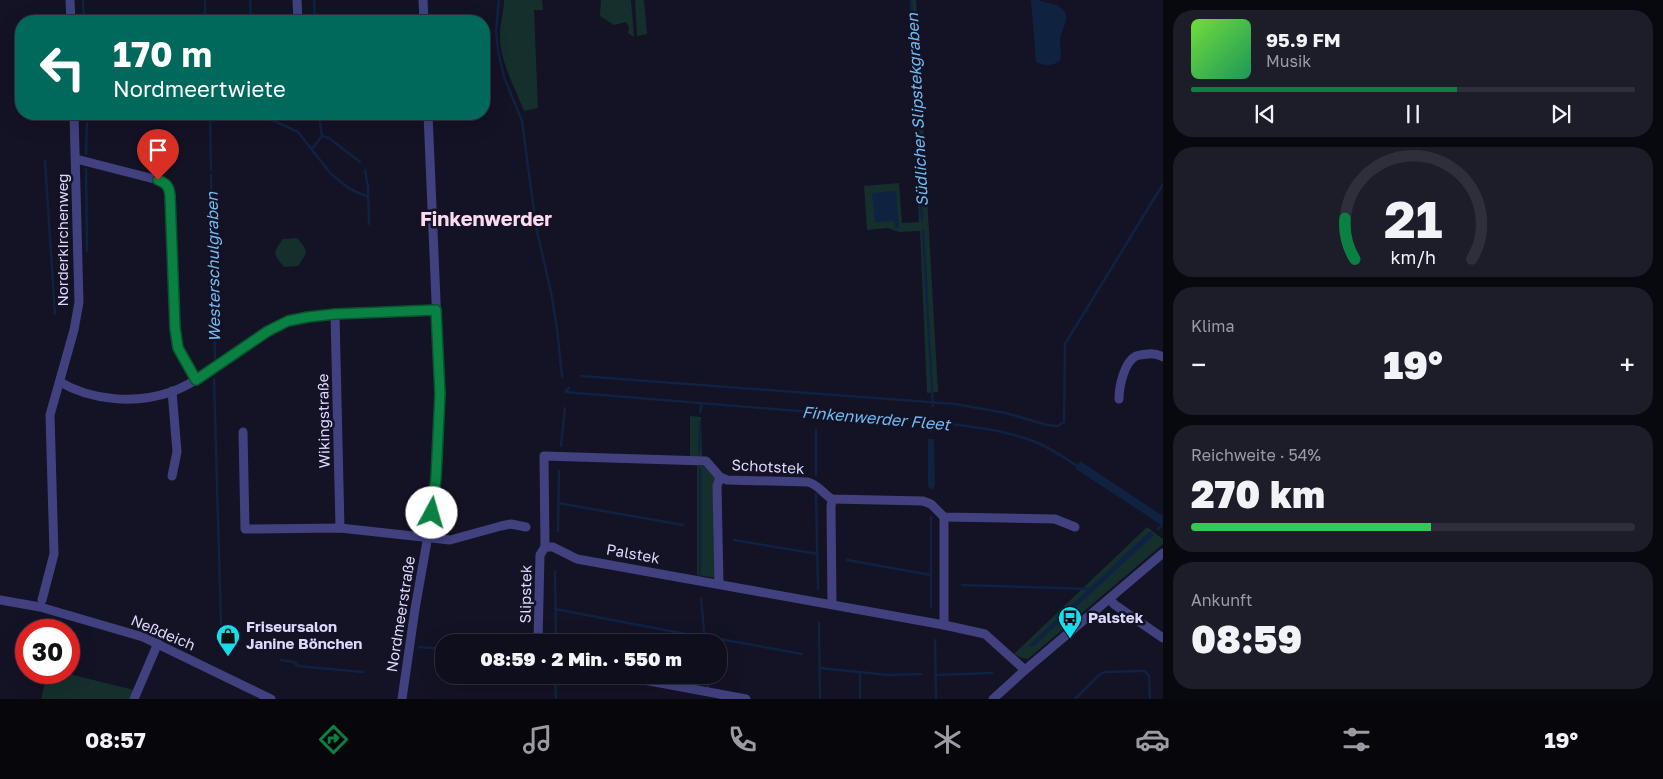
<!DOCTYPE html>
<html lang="de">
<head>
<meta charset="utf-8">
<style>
  body { margin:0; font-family:"Golos Text",sans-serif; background:#1d1c29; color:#f1f3f6; height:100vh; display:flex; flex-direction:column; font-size:19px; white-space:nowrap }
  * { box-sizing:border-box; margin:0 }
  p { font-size:16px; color:#9b9ca3 }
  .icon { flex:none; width:28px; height:28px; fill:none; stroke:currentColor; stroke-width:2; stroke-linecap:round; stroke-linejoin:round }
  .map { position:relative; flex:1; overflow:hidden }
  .drawer { display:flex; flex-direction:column; gap:10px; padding:10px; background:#08080f; width:500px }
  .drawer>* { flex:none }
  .banner { position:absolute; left:15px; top:15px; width:475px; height:105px; border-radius:20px; box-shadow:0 5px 20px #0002,0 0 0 1px #2f2e3b; background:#00695c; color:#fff; overflow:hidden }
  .speed { position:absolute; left:15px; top:619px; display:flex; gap:10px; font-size:25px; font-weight:700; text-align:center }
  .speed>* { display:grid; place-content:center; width:65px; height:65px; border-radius:50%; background:#0f0e1c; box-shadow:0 5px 20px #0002,0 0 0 1px #2f2e3b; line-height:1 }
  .speed .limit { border:8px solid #d22; background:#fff; color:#111 }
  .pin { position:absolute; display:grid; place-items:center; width:42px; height:42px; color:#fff; margin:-51px -21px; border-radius:50% 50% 50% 0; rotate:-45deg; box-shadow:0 0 5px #0007 }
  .pin .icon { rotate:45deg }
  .me { position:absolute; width:55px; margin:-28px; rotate:6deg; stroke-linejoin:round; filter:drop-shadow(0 0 4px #0008) }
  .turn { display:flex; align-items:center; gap:18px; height:105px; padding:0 15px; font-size:22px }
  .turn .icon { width:65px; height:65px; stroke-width:2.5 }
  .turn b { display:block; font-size:35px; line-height:42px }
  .big { font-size:38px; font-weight:800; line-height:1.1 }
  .drawer .widget { flex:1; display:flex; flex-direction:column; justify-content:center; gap:8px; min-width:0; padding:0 18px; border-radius:20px; background:#1d1c29 }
  .drawer .dial { align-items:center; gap:0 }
  .dial svg { height:130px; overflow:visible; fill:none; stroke:#2f2e3b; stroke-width:7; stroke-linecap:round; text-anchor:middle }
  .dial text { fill:#f1f3f6; stroke:none }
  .song { display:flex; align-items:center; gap:15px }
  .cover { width:60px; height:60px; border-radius:8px; background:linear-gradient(135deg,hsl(100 70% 55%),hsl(150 70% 35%)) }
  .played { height:5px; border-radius:2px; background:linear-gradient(90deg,#0b8043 60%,#2f2e3b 60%) }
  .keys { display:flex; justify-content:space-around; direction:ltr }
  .heat { display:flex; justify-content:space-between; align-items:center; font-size:28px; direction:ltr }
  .charge { height:8px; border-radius:4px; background:linear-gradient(90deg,#34c759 54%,#2f2e3b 0) }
  .trip { position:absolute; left:435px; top:634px; width:292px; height:50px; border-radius:20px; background:#0f0e1c; box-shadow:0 5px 20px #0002,0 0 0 1px #2f2e3b; font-weight:800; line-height:50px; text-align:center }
  .tabs { display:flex; height:80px; justify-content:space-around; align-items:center; background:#06060b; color:#9b9ca3 }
  .tabs .icon { width:35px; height:35px }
  .tabs .current { color:#0b8043 }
  .tabs b { font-size:22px; color:#f1f3f6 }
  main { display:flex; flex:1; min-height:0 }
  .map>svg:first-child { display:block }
  .green { fill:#152f2d }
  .water { fill:#0f2341 }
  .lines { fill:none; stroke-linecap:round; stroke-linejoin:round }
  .stream { stroke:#0f2341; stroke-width:2.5 }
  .minor { stroke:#414180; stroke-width:9 }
  .route-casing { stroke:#07532c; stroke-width:12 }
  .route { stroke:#0b8043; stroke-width:9 }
  .labels { text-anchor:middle; stroke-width:5; stroke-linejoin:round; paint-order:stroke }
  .street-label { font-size:15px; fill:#dcd9fc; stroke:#141225 }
  .poi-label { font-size:15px; font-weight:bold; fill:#dcd9fc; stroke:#141225; text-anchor:start }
  .water-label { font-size:16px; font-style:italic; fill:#71bbf2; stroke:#141225 }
  .district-label { font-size:20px; font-weight:bold; fill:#fcdbf1; stroke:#141225 }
</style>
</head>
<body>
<main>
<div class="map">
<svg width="1163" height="699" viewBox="0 0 1163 699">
  <rect width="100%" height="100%" fill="#141225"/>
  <g class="green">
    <path d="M504 0H542L543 10H534L538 108 524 111C515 88 501 63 500 39 499 26 504 13 504 0Z"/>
    <polygon points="601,0 631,0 634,37 628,33 629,27 626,22 614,25 600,16"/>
    <polygon points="635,0 644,0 647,34 637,36"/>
    <polygon points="910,0 916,0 938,392 927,393 920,231 899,232 888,228 867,230 864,186 899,183 902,223 919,222"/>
    <path d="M297 238C309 252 308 251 298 266L284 267C273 253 272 254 283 239Z"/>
    <polygon points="690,416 701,417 702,457 690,456"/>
    <polygon points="697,466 708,466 715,477 714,486 715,578 697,575"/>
    <polygon points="1147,527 1163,539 1163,544 1028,659 1022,658 1014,654"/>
    <polygon points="47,673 65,673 134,690 131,699 41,699"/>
  </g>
  <g class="water">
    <path d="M1031 0H1039C1045 4 1055 2 1061 8 1073 18 1060 30 1060 41 1060 48 1062 54 1060 61 1052 66 1044 66 1036 62Z"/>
    <polygon points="896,191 899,228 895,228 894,221 875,222 872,193"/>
    <polygon points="928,439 934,439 935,485 933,490 928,487"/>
    <polygon points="1080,461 1163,516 1163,526 1076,469"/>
    <polygon points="1150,531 1154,535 1033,647 1029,645"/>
  </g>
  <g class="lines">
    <g class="stream">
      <polyline points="83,0 84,21"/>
      <polyline points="205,0 205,21"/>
      <polyline points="250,0 251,21"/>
      <polyline points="314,0 315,21"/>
      <polyline points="499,0 496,30 498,51 504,77 522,121 536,227 551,292 557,329 562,377"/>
      <polyline points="911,0 922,220"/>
      <polyline points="210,114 211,170"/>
      <polyline points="259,114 298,132 331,174 350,189 368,197"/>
      <polyline points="319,114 322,136"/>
      <polyline points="312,149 322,136 329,138 360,162"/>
      <polyline points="86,154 87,123"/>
      <polyline points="45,161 55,314"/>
      <polyline points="86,169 87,251"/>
      <polyline points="365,170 368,187 369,224"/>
      <polyline points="211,175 215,360"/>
      <polyline points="923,231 933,406"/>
      <polyline points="581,376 955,404 1006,413 1047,425 1058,426 1064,422 1065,344 1163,184"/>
      <polyline points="214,379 221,624"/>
      <path d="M565 392 932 422C967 426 1005 429 1038 443 1052 449 1066 459 1079 467"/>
      <polyline points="565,392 569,388"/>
      <polyline points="700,412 702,403"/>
      <polyline points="816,419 816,412"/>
      <polyline points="931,431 932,418"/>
      <polyline points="561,446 565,408"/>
      <polyline points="699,452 700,422"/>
      <polyline points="700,469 700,576"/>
      <polyline points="816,475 816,430"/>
      <polyline points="816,494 818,589"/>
      <polyline points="558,503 683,525"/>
      <polyline points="1158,529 1163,524"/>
      <polyline points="558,531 559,471"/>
      <polyline points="734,540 818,554"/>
      <polyline points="847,560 931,575"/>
      <polyline points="555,571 556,642"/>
      <polyline points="962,585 1091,589"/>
      <polyline points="701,598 705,642"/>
      <polyline points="931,607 931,517"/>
      <polyline points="555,609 691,635"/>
      <polyline points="819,623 820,698"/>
      <polyline points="704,636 802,654"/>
      <polyline points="935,640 936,699"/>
      <polyline points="419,647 443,649"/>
      <polyline points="281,660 294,662 298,666 363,672"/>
      <polyline points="820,668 888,675 921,674"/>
      <polyline points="860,672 860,699"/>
      <polyline points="466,675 465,678 480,680 493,676"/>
      <polyline points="555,675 556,699"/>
      <polyline points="707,675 708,687"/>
      <polyline points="936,675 992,673"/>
      <polyline points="441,676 443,649"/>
      <polyline points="506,678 538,681"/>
      <polyline points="548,681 555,678"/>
      <polyline points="1075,699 1099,675 1105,672 1141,671 1145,671 1149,676 1150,699"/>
    </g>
    <g class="minor">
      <polyline points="70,0 71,21"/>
      <polyline points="297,0 298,21"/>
      <polyline points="423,0 424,21"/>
      <polyline points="76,159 158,180 165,183 169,189 175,329 178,348 195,380"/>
      <polyline points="335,315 340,528"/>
      <path d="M60 382C92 401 136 404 171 392 194 384 216 366 236 353 252 341 269 327 288 321 308 314 332 315 353 314 380 313 408 312 436 311"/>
      <path d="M1119 399C1119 387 1124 362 1136 356 1140 355 1144 354 1148 354 1154 353 1158 354 1163 357"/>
      <polyline points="243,432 245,529 340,528 450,540 501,526 511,524 526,527"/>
      <polyline points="172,476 177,452 172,391"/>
      <polyline points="832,499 831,507 832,604"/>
      <polyline points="944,517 944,625"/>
      <path d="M545 547 544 456 706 461 720 477 727 480 808 482C819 485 823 494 832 499L923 501 931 504 944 517 1055 519 1075 527"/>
      <polyline points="545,547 553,547 577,559 944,625 985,634 1025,670"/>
      <polyline points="719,584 717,486 720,477"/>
      <polyline points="1109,599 1115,605 1163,638"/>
      <polyline points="0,600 40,607 143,637 271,699"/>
      <polyline points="42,600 54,554 50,415 74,330 79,302 74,114"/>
      <polyline points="538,642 540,555 545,547"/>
      <polyline points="617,675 746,699"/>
      <polyline points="134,699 158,643"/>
      <polyline points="402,699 415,609 432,513 436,478 440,394 428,114"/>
      <polyline points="993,699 1025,670 1163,553"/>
    </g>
  </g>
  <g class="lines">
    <g class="route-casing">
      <path id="route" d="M158 180C166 183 169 186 170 195L175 328 178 348 196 380 268 331 288 321 308 317 335 314 436 310 440 394 436 478 432 513"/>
    </g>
    <use href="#route" class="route"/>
  </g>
  <defs>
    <g id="bus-pin" transform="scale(1.25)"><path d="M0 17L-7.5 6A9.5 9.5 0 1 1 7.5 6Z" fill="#17ddea" stroke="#141225"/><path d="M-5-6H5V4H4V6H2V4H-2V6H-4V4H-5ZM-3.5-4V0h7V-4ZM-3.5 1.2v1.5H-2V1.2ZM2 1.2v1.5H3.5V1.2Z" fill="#111"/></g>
    <g id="shop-pin" transform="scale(1.25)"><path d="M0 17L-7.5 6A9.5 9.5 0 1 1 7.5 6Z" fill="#17ddea" stroke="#141225"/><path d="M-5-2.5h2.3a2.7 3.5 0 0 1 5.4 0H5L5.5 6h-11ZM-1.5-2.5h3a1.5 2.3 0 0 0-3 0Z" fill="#111"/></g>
  </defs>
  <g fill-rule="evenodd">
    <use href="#bus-pin" x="1070" y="618"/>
    <use href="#shop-pin" x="228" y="636"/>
  </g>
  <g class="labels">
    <g class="street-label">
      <text transform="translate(63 240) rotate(-90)" y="5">Norderkirchenweg</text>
      <text transform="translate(324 421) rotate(-91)" y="5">Wikingstraße</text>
      <text transform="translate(768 467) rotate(3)" y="5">Schotstek</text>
      <text transform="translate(633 554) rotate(10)" y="5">Palstek</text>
      <text transform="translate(526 594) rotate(-89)" y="5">Slipstek</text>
      <text transform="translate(401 614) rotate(-81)" y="5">Nordmeerstraße</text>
      <text transform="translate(163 633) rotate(23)" y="5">Neßdeich</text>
    </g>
    <g class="poi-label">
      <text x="1088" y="623">Palstek</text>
      <text x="246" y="632">Friseursalon<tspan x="246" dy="17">Janine Bönchen</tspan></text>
    </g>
    <g class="water-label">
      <text transform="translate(917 110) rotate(-93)" y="6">Südlicher Slipstekgraben</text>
      <text transform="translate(213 267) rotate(-91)" y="6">Westerschulgraben</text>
      <text transform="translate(876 418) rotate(5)" y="6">Finkenwerder Fleet</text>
    </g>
    <g class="district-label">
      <text x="486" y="226">Finkenwerder</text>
    </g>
  </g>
</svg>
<div class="speed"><div class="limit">30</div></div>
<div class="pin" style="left:158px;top:180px;background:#d93025"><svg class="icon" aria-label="arrive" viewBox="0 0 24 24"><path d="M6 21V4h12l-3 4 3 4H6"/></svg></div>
<svg class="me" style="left:432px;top:513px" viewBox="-20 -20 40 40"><circle r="19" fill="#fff"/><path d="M0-13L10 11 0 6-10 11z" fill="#0b8043"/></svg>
<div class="trip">08:59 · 2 Min. · 550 m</div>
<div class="banner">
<div class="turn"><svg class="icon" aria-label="left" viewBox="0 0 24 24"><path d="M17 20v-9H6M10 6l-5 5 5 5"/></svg><div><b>170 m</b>Nordmeertwiete</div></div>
</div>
</div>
<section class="drawer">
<div class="widget">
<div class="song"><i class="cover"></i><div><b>95.9 FM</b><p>Musik</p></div></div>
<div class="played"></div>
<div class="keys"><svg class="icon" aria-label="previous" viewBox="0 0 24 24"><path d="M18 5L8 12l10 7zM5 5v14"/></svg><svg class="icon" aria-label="pause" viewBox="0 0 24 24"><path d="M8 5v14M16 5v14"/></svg><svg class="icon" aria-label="next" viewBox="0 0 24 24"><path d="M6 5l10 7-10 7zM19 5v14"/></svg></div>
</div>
<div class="widget dial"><svg viewBox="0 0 100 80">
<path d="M14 69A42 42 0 1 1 86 69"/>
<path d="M14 69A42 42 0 0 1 8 44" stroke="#0b8043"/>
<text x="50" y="56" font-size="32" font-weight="700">21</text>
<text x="50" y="72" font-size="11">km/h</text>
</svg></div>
<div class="widget"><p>Klima</p>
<div class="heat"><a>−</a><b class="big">19°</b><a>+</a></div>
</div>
<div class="widget"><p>Reichweite · 54%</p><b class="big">270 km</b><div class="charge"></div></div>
<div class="widget"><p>Ankunft</p><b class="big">08:59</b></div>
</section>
</main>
<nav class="tabs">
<b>08:57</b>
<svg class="icon current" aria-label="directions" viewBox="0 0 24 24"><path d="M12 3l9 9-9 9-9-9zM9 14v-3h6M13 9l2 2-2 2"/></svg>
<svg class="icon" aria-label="music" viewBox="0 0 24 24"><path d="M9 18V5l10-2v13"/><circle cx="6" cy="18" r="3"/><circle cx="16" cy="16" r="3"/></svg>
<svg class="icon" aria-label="phone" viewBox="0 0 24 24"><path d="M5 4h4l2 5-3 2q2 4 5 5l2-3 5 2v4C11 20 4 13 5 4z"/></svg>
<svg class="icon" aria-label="climate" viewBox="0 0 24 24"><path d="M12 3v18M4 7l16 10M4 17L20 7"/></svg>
<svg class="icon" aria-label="car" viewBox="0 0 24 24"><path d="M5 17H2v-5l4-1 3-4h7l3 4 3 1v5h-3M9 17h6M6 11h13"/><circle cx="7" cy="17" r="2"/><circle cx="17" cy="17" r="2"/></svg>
<svg class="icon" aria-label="filters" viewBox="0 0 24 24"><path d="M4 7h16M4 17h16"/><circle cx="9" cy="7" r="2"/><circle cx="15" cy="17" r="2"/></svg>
<b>19°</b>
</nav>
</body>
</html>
